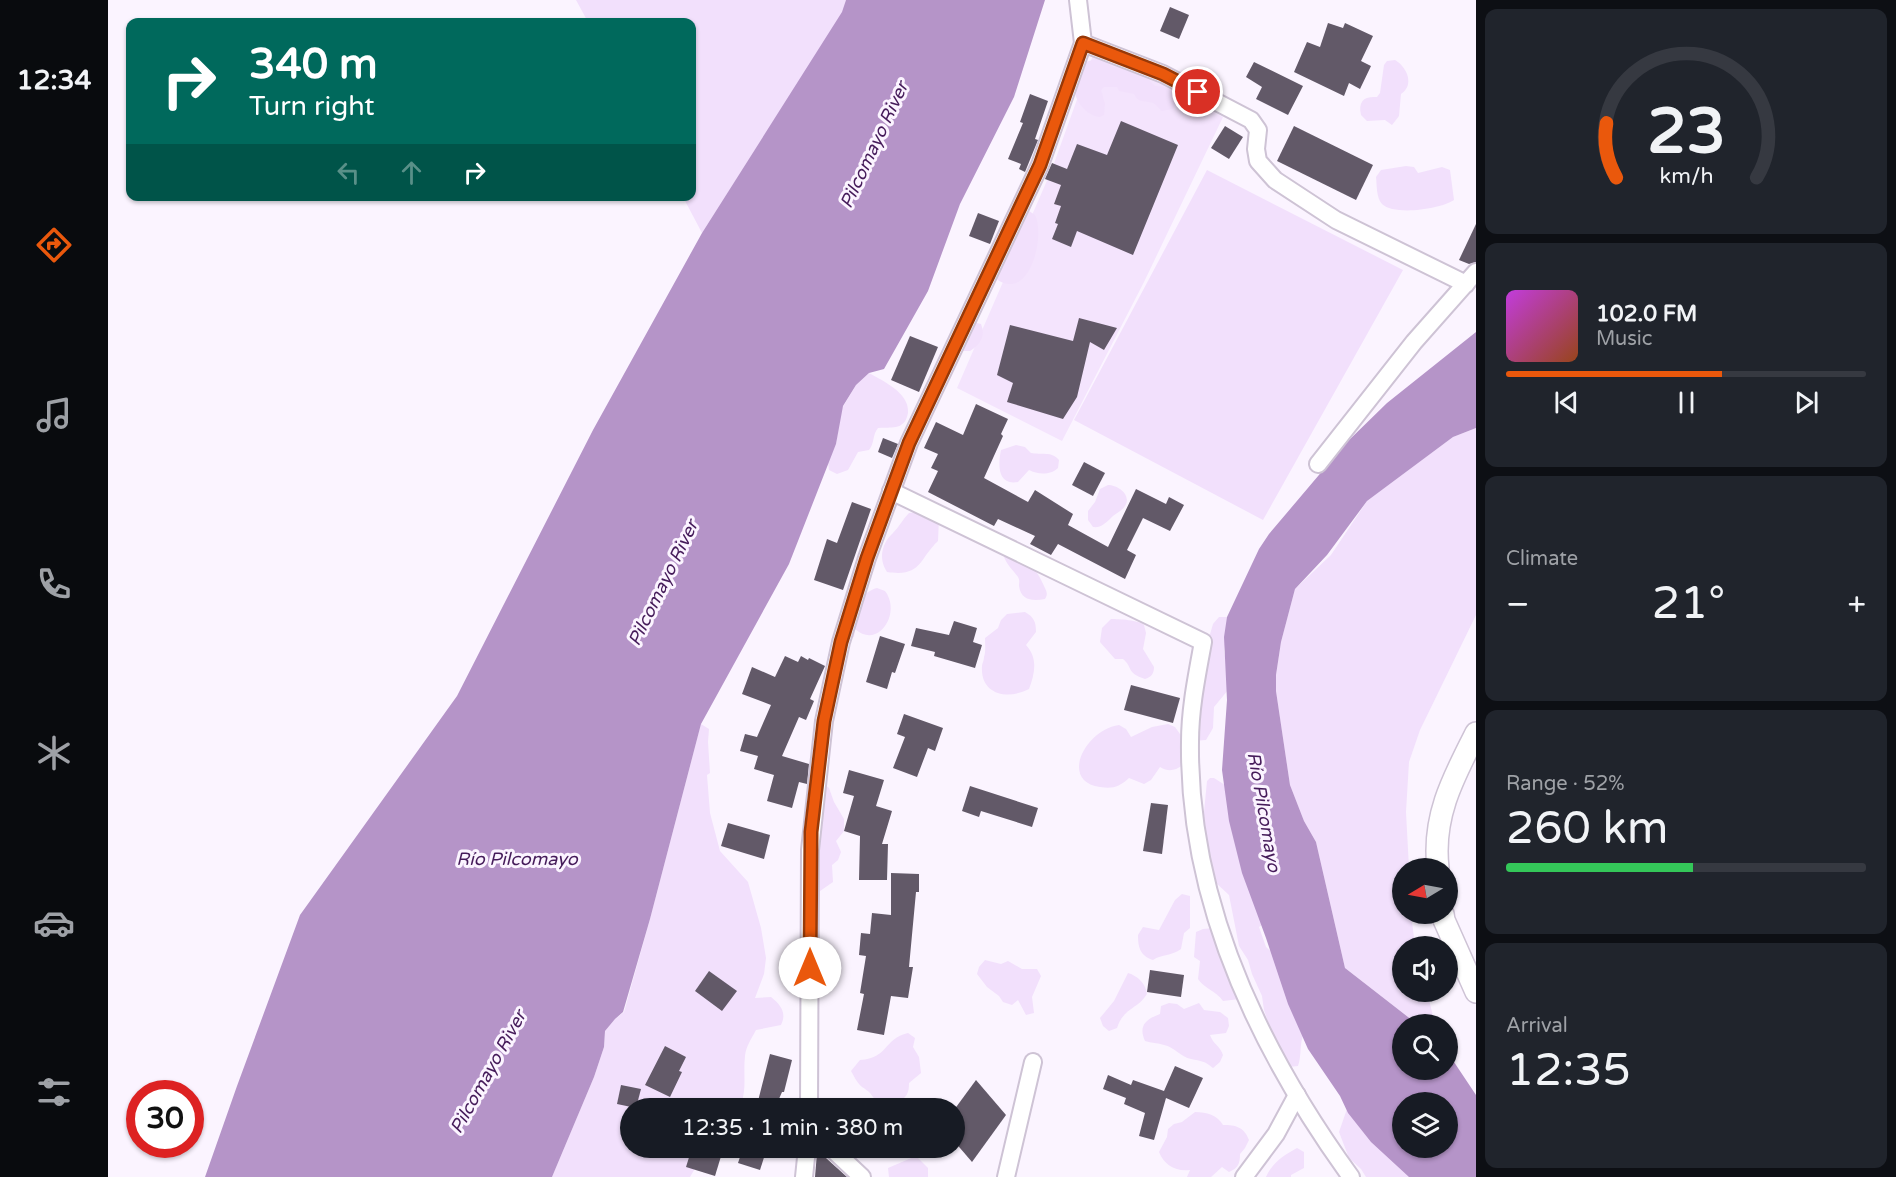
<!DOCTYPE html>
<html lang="en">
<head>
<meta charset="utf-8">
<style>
  body { margin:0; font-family:"Varela Round",sans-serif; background:#20242c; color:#f1f3f6; height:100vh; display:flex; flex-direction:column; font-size:22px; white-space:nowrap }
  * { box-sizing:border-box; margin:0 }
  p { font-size:20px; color:#9ea1a6 }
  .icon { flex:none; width:33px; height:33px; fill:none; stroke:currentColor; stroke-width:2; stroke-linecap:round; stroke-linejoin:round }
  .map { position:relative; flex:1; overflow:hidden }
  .side { display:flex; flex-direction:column; gap:9px; padding:9px; background:#0d0f14; width:420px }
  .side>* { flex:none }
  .hud { position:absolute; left:18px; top:18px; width:570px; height:183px; border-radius:12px; box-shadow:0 2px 4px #0004; background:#00695c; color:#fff; overflow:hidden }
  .needle { width:39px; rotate:260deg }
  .controls { position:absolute; left:1284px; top:858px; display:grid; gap:12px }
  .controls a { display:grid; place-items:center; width:66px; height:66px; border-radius:50%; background:#171b24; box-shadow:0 2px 4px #0004; font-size:30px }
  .speed { position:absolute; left:18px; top:1080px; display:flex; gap:12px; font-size:30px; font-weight:700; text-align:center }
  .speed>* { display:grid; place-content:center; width:78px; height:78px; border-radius:50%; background:#171b24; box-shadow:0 2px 4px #0004; line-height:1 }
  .speed .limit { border:9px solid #d22; background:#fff; color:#111 }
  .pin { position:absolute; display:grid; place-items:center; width:51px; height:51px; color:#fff; margin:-26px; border:3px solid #fff; border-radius:50%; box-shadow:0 2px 6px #0007 }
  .me { position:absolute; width:66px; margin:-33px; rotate:0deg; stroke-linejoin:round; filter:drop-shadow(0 0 4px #0008) }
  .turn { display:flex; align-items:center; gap:21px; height:126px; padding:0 24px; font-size:27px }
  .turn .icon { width:78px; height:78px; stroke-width:2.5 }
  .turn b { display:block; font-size:42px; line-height:51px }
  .lanes { display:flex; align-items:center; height:57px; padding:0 24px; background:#0003; justify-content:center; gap:30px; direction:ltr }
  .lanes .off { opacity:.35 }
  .big { font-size:45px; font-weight:600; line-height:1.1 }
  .side .tile { flex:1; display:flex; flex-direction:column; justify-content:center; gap:9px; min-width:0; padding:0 21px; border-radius:12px; background:#20242c }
  .side .dial { align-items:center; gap:0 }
  .dial svg { height:156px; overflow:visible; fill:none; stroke:#363941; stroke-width:7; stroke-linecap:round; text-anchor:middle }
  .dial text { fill:#f1f3f6; stroke:none }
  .song { display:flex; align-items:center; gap:18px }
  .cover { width:72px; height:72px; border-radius:9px; background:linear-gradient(135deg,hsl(290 70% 55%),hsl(20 70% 35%)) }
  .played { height:6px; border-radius:3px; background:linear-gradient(90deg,#ea580c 60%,#363941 60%) }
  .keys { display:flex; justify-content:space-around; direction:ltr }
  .heat { display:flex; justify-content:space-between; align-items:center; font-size:33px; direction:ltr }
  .charge { height:9px; border-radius:4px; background:linear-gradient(90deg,#34c759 52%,#363941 0) }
  .trip { position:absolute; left:512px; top:1098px; width:345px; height:60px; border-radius:30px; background:#171b24; box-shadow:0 2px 4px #0004; font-weight:600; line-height:60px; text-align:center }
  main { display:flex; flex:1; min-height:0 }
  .dock { display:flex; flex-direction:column; width:108px; justify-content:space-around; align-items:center; background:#090b0e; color:#9ea1a6 }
  .dock .icon { width:42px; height:42px }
  .dock .current { color:#ea580c }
  .dock b { font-size:27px; color:#f1f3f6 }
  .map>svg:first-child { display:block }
  .built { fill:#f4e4fd }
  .green { fill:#f2e0fc }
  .water { fill:#b594c8; fill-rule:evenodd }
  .building { fill:#625968 }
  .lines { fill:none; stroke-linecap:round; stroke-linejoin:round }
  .minor-casing { stroke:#cec3d5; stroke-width:20 }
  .tertiary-casing { stroke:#cec3d5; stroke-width:24 }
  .minor { stroke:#fff; stroke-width:16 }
  .tertiary { stroke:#fff; stroke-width:21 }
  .route-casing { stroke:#983908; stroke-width:15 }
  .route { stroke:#ea580c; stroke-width:10 }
  .labels { text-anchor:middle; stroke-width:6; stroke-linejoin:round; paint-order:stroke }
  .water-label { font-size:18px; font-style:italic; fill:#451b5a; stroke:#fbf4ff }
</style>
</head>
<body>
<main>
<nav class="dock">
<b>12:34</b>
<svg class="icon current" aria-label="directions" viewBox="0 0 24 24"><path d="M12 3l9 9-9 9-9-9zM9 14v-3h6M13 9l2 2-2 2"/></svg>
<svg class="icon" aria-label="music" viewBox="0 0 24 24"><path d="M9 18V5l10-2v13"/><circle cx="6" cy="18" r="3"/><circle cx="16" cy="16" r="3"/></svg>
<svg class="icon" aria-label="phone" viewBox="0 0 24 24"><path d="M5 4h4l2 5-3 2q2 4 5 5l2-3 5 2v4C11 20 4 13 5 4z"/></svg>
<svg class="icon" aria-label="climate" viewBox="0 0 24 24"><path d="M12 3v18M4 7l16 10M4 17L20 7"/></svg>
<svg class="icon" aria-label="car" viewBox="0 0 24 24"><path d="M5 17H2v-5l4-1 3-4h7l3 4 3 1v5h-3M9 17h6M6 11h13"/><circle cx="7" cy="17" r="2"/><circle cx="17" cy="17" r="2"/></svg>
<svg class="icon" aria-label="filters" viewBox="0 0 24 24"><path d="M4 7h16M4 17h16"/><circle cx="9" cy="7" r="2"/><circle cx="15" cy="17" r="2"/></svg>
</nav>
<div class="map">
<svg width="1368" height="1177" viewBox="0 0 1368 1177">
  <rect width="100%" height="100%" fill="#fbf4ff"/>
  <polygon class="built" points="985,55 1046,77 1115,117 1036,282 954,441 849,388 944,169"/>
  <g class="green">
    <polygon points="468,0 738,0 735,12 594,233 575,197 584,196 584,22 480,22"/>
    <path d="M991 58 1005 67H1019L1024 73C1036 72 1039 78 1047 86L1059 87 1068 96V104L1065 109 1054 111C1051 109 1049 106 1047 104 1038 99 1031 105 1026 94L1011 91 1009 87H996L993 90 997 104 996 115 992 117C981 117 967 102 967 91 967 82 972 71 974 63Z"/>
    <path d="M1287 60C1299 67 1307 85 1293 94L1291 116 1284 125 1277 120 1259 121 1253 115C1250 101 1256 96 1269 97L1272 93 1276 65 1279 61Z"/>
    <path d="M1298 166 1306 167 1310 173 1334 167 1342 170 1346 200C1333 209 1286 216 1274 204 1268 197 1269 185 1268 177L1273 170Z"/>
    <polygon points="1099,170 1295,270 1155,520 966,420"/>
    <path d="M916 211H921L927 215C938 238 920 306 886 277Z"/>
    <path d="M865 322 873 324C878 336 872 345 862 351H849Z"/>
    <path d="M761 373C775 381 802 393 800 413 799 417 798 422 793 425 787 429 777 427 770 428 764 435 767 443 761 450L750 452 740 470 729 474 721 470 720 462 728 444 733 410 748 385Z"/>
    <polygon points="1368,428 1368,615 1312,730 1301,762 1298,812 1301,868 1294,868 1294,914 1303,914 1307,946 1294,946 1294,992 1319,992 1327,1024 1309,1024 1237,968 1208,842 1196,821 1182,785 1168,691 1168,675 1173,642 1187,589 1223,555 1259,501 1345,437"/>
    <path d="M908 445 917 447 923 453C933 455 944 451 951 460L950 468C943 475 930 475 921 470L910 482C889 486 890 464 893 450Z"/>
    <path d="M1000 485C1010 485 1024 495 1017 506 1013 512 1006 514 1002 519 996 524 993 528 985 527L980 520V511L987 502 992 489Z"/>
    <path d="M817 511 831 518 830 541C810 560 814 577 779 572 770 558 774 543 785 533 791 527 795 519 801 513Z"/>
    <path d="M898 553C920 564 926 563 936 586 939 592 940 594 937 599 925 601 913 601 911 586 911 581 912 581 910 577 905 570 899 565 896 557Z"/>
    <path d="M769 588 777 591C794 613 770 650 747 629L746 637 739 641 728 633C730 619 755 591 769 588Z"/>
    <path d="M917 612C926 617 928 622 928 632L918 645C930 658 927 673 921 689 900 700 872 695 874 666 874 663 876 661 876 657 878 651 877 644 877 638L890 628 893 620 899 614Z"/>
    <polygon points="1111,617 1121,617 1116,651 1122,682 1120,690 1106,707 1105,728 1098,740 1084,741 1094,689 1099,673 1098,648 1105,624"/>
    <path d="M1003 619C1011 619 1031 620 1036 625L1038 633 1035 649 1046 667C1046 674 1043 677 1037 679 1018 673 1025 667 1015 659H1007L992 642 994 628Z"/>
    <path d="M593 724 601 729 600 742 602 773 599 775 602 813 612 851 640 882 653 928 658 958 656 974 647 998 663 997C673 1005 679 1013 673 1025L648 1030C644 1038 638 1046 637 1056 635 1073 639 1088 633 1104L620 1108H522V1148H599L582 1177H444L486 1077 496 1047 497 1031 507 1019 516 1012 542 919Z"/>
    <path d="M1060 724 1067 727 1077 741 1075 765C1066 771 1061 772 1052 767L1043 780 1036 784 1021 778C1011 787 1005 789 992 787 951 781 977 730 1011 725L1018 729 1023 737 1044 727Z"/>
    <path d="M1102 778H1106L1117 785 1158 922 1151 927 1158 947 1177 964 1196 1033C1191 1044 1194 1055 1190 1066L1181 1067 1170 1052 1156 1010 1154 996 1144 974 1140 960 1131 946 1121 895 1107 882 1103 872V861L1095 822 1099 781Z"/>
    <polygon points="715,783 721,788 726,802 736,819 736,831 728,841 733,852 730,860 724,865 725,882 712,891 710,928 698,927 693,920 693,903"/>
    <path d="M1074 894 1082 896V928L1076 933 1073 949C1064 956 1054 954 1045 960 1032 956 1030 947 1030 935L1035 927 1051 930 1067 900Z"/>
    <path d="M1105 928 1132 999 1115 1001C1108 991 1097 989 1090 979L1092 961 1086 957 1088 932 1095 929Z"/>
    <polygon points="877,960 893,964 900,961 914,969 929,969 933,976 924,997 926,1013 918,1015 910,1000 904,1005 895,1002 891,996 879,987 869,974 871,967"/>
    <path d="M1020 973C1030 976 1038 984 1039 994 1029 1010 1016 1007 1009 1028L1001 1031 995 1026 992 1018 1006 1001Z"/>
    <path d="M1061 1003 1069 1004 1076 1009 1091 1003 1096 1010 1112 1012 1120 1018 1121 1026 1118 1033 1102 1035C1105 1044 1112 1046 1115 1055L1112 1062 1105 1068C1097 1061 1093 1061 1083 1059 1073 1057 1066 1047 1056 1045 1050 1043 1043 1043 1037 1041 1030 1026 1038 1019 1052 1014L1053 1006Z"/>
    <path d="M800 1033 807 1038 805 1047 811 1057 813 1073 801 1083C801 1093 799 1098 789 1102 773 1109 771 1105 762 1093 760 1091 756 1088 754 1087 749 1083 746 1076 743 1071L752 1060C781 1058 775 1039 800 1033Z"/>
    <polygon points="1240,1106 1309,1177 1258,1177 1253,1169 1241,1158 1231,1132"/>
    <path d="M1087 1112C1099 1112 1109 1115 1115 1125 1128 1125 1136 1127 1141 1140L1137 1148 1132 1154C1132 1164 1130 1168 1121 1172L1114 1167 1103 1177H1079L1082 1170C1068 1172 1056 1165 1051 1152L1059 1137 1060 1129 1066 1124 1074 1122Z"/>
    <path d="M1189 1148 1196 1152V1168L1183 1175V1177H1158C1164 1163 1176 1155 1189 1148Z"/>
    <polygon points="808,1156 820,1168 820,1177 781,1177 780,1168"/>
  </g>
  <g class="water">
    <polygon points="738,0 937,0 906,97 852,204 820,291 776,369 761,373 748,385 735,406 728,444 681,564 593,724 542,919 515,1012 507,1019 497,1031 496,1047 486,1077 444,1177 97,1177 129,1086 192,915 349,696 485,430 594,233 734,12"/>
    <path d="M1368 332V428L1345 437 1259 501 1219 555 1187 589 1173 642 1168 675V691L1182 785 1196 821 1208 842 1237 968 1309 1024H1294V1070H1340V1053L1368 1095V1177H1301L1263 1142 1240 1113 1232 1096 1200 1049 1180 1004 1158 938 1134 873 1121 821 1114 770 1119 700 1116 637 1119 617 1151 549 1161 534 1238 443 1279 403ZM1294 1102H1340V1148H1294Z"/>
  </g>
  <g class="building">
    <polygon points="1062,7 1081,15 1071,39 1052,31"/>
    <polygon points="1220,23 1235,28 1237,23 1265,36 1253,61 1263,66 1252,89 1241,83 1236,96 1186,72 1199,42 1212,47"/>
    <polygon points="1146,62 1195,86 1180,115 1148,99 1154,87 1138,77"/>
    <polygon points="922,94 940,101 927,139 930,140 917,172 911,169 913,164 900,159 915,123 912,122"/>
    <polygon points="1013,121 1070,145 1025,255 969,231 963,247 944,239 950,224 947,223 953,206 946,204 953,185 937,179 944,163 959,169 969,144 999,155"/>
    <polygon points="1117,126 1135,137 1121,159 1103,148"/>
    <polygon points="1186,126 1265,165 1248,200 1169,161"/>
    <polygon points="870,213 891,221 882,244 861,236"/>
    <polygon points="1368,224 1368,262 1361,264 1351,260"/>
    <polygon points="971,318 1009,328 996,350 982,342 969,397 955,419 899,402 905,383 889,375 902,325 965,341"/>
    <polygon points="802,336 830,347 811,392 783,380"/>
    <polygon points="868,404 900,419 893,434 895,436 876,478 920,502 927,490 965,514 960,525 1000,547 1028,489 1058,504 1061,497 1076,505 1062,531 1035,518 1019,550 1028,555 1017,579 950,544 943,555 922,544 927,536 890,519 886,526 820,492 830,471 823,468 830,454 816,448 828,422 855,435"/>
    <polygon points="775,438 790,444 784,458 770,452"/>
    <polygon points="976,462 997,473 985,496 964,485"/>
    <polygon points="744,502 763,509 735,590 706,580 719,539 729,543"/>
    <polygon points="846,621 869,628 865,642 874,645 867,668 826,656 827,652 803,646 808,628 841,635"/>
    <polygon points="772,636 797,644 787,673 784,672 779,689 758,682"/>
    <polygon points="677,656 690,662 693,656 700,660 701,658 717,666 702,699 706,701 698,720 691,717 674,756 701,764 699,784 691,782 684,808 659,801 666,775 646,769 650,756 632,751 637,734 649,737 663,705 634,694 644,667 667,677"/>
    <polygon points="1023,685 1072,698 1065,723 1016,710"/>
    <polygon points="796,714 835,728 827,751 820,748 809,777 785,768 797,737 789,734"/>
    <polygon points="741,770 776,780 768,806 784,811 774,844 780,844 779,880 751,880 752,836 736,831 746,796 735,793"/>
    <polygon points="862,786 930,808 924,827 873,811 871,817 854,811"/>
    <polygon points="1043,803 1060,805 1054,854 1035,851"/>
    <polygon points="620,823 662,835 656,859 613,846"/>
    <polygon points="783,873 811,874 811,892 808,892 801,967 805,967 800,998 783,996 776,1035 749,1030 756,994 752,993 758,956 751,955 753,933 762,934 764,913 783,915"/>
    <polygon points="1042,970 1076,975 1073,997 1039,992"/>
    <polygon points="601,971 629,991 614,1011 587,991"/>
    <polygon points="557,1046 578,1057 571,1071 574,1072 562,1097 537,1085"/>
    <polygon points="662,1054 684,1060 676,1092 674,1092 667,1108 649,1105"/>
    <polygon points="1067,1066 1095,1078 1081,1108 1058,1098 1046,1140 1031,1136 1037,1113 1016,1104 1018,1098 995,1089 1000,1075 1023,1085 1025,1080 1056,1091"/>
    <polygon points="868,1080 898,1115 864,1162 846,1141 846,1110"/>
    <polygon points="513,1085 533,1089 528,1108 509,1104"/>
    <polygon points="584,1148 597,1148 614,1153 607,1176 578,1167"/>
    <polygon points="635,1148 659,1148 652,1170 630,1163"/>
    <polygon points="709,1153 718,1158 739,1177 707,1177"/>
  </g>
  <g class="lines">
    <g class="minor-casing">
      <g id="minor">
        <polyline points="975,43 1055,74 1143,120 1150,130 1148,149 1150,161 1167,180 1228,220 1358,284"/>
        <polyline points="1210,464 1306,342 1368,272"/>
        <path d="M783 491 1095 642C1089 675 1082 708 1082 742 1080 902 1151 1050 1243 1177"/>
        <polyline points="701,1108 702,850 716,721 733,642 759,558 801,443 932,165 975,43 970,0"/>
        <polyline points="723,1148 754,1177"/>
        <polyline points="696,1177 699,1148"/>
        <polyline points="898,1177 925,1062"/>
        <polyline points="1136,1177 1168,1134 1189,1095"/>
      </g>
    </g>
    <g class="tertiary-casing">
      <g id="tertiary">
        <path d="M1330 868C1324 817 1345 778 1368 733"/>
        <polyline points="1335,914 1336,920 1368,992"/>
      </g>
    </g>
    <use href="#minor" class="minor"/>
    <use href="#tertiary" class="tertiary"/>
  </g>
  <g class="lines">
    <g class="route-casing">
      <polyline id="route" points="702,968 703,832 716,721 733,642 759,558 801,443 932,165 975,43 1055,74 1090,92"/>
    </g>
    <use href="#route" class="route"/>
  </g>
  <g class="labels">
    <g class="water-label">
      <text transform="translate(766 145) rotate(-65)" y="6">Pilcomayo River</text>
      <text transform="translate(555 583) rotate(-64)" y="6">Pilcomayo River</text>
      <text transform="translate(1156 812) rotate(80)" y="6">Río Pilcomayo</text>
      <text x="409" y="865">Río Pilcomayo</text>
      <text transform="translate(380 1072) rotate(-61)" y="6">Pilcomayo River</text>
    </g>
  </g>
</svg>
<div class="controls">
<a><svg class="needle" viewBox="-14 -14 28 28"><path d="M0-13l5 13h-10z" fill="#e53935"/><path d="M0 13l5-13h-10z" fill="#9ea1a6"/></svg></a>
<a><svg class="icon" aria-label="sound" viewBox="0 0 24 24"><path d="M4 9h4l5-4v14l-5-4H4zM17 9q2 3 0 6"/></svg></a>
<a><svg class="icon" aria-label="search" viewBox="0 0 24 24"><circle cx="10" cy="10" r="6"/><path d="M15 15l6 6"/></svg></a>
<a><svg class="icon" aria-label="layers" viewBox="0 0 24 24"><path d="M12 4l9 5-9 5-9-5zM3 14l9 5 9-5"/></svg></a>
</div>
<div class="speed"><div class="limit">30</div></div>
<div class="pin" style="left:1090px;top:92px;background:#d93025"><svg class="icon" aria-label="arrive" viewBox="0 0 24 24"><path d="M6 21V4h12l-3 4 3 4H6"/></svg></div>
<svg class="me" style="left:702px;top:968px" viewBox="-20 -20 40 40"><circle r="19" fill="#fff"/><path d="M0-13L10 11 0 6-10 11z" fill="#ea580c"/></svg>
<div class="trip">12:35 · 1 min · 380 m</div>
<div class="hud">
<div class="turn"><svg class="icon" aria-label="right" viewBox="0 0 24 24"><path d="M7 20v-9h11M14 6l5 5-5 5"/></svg><div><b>340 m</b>Turn right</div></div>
<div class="lanes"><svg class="icon off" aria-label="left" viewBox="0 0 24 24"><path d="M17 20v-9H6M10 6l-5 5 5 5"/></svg><svg class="icon off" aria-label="ahead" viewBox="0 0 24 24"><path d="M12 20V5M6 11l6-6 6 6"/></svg><svg class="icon" aria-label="right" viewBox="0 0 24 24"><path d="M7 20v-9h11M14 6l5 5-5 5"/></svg></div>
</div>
</div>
<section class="side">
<div class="tile dial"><svg viewBox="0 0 100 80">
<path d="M14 69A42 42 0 1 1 86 69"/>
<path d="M14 69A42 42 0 0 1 9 41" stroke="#ea580c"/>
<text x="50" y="56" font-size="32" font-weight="700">23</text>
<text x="50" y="72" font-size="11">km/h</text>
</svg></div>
<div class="tile">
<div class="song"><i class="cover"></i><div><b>102.0 FM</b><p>Music</p></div></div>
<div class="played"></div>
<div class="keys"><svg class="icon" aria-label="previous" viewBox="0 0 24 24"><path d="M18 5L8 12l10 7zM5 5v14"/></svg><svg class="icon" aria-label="pause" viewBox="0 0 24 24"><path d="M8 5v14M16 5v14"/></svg><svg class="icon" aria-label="next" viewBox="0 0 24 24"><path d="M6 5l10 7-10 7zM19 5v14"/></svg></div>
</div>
<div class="tile"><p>Climate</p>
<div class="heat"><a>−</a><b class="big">21°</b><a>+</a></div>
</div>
<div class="tile"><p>Range · 52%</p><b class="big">260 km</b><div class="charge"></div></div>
<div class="tile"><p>Arrival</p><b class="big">12:35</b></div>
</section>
</main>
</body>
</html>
